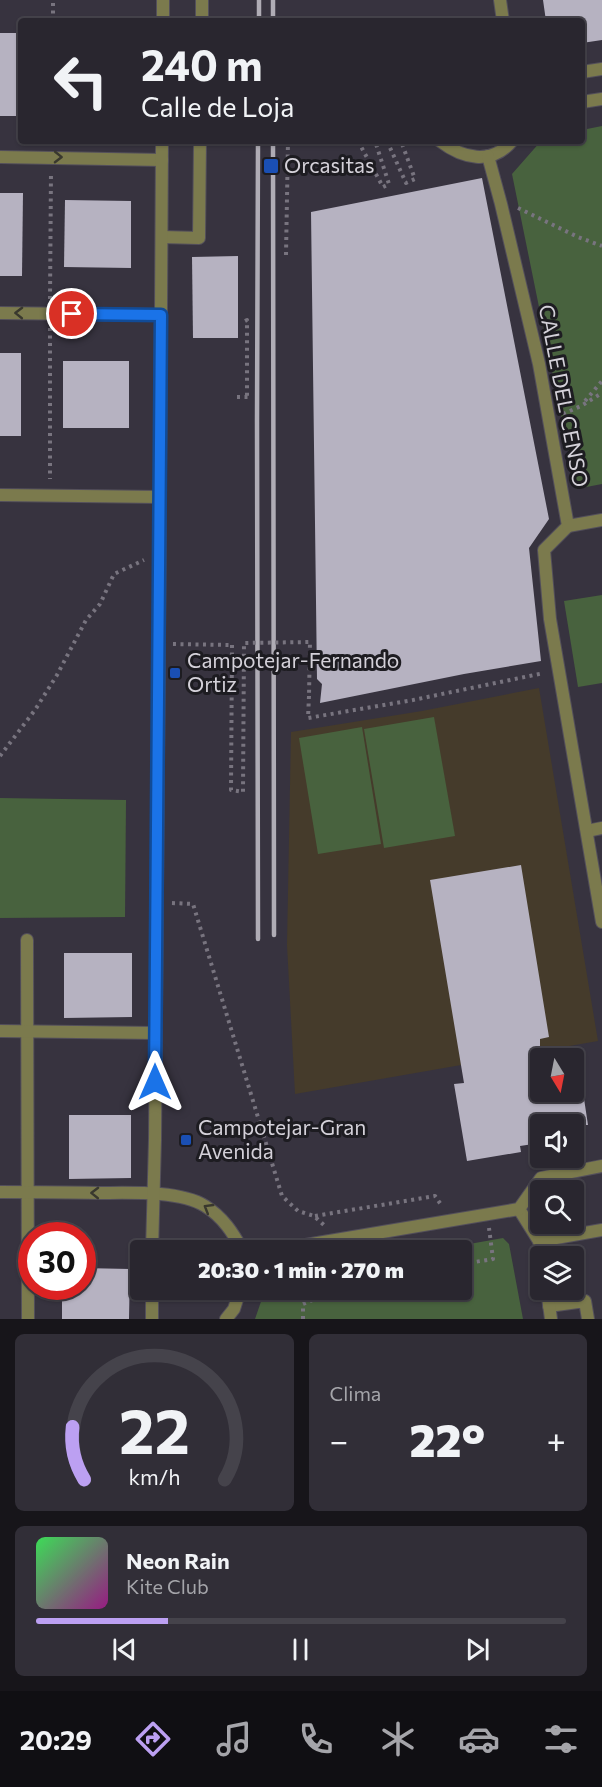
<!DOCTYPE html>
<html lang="es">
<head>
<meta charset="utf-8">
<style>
  body { margin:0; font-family:Commissioner,sans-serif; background:#312e37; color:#f1f3f6; height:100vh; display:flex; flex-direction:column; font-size:22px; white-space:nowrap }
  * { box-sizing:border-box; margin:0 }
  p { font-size:20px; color:#a5a5aa }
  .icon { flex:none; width:33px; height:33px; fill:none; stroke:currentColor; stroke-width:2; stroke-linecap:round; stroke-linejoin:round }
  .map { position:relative; height:1319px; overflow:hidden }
  .side { display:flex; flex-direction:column; gap:15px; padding:15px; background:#17151a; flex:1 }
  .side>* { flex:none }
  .hud { position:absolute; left:18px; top:18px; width:567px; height:126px; border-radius:6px; box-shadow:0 2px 4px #0004,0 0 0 2px #45434b; background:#29262f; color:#f1f3f6; overflow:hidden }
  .needle { width:39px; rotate:170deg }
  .buttons { position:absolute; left:530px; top:1048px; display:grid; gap:12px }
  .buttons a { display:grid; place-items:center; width:54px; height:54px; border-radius:6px; background:#29262f; box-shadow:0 2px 4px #0004,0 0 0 2px #45434b; font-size:30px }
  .speed { position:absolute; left:18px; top:1222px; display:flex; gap:12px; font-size:30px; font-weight:700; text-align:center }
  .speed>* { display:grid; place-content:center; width:78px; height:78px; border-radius:50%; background:#29262f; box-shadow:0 2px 4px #0004,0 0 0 2px #45434b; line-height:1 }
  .speed .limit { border:9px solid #d22; background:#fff; color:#111 }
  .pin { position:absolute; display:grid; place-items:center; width:51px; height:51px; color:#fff; margin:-26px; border:3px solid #fff; border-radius:50%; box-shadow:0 2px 6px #0007 }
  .me { position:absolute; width:66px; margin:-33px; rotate:0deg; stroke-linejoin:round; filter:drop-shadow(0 0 4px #0008) }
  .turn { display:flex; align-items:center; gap:21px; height:126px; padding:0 24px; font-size:27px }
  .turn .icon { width:78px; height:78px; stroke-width:2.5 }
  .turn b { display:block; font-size:42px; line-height:51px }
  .big { font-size:45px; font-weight:800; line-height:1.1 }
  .side .widget { flex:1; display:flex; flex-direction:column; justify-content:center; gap:9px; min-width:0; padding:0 21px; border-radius:9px; background:#312e37 }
  .side .dial { align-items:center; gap:0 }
  .dial svg { height:156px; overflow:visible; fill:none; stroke:#45434b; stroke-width:7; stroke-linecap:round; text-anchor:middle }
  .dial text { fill:#f1f3f6; stroke:none }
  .song { display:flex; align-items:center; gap:18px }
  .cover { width:72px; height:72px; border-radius:9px; background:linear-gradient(135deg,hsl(130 70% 55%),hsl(310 70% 35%)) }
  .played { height:6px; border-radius:3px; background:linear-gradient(90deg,#bca0f2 25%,#45434b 25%) }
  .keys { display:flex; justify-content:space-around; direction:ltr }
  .heat { display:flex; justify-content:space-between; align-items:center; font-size:33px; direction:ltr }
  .side .tiles { flex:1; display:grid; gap:15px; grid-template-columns:1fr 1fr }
  .widget:last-child { grid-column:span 2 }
  .trip { position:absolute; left:130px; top:1240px; width:342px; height:60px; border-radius:6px; background:#29262f; box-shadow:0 2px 4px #0004,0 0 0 2px #45434b; font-weight:800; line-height:60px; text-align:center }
  .dock { display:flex; height:96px; justify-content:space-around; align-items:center; background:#100f13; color:#a5a5aa }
  .dock .icon { width:42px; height:42px }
  .dock .current { color:#bca0f2 }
  .dock b { font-size:27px; color:#f1f3f6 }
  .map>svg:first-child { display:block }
  .education { fill:#453b2b }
  .green { fill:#48623e }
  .building { fill:#b6b2c1 }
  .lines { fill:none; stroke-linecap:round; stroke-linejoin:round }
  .service-casing { stroke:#534f5b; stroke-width:14 }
  .pedestrian-casing { stroke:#534f5b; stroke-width:14 }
  .minor-casing { stroke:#534f5b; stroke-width:14 }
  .path { stroke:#78747f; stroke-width:4; stroke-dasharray:3 4.5; stroke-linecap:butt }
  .service { stroke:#7b7a4d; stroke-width:12 }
  .pedestrian { stroke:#7b7a4d; stroke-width:12 }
  .minor { stroke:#7b7a4d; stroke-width:12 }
  .rail { stroke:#afacb5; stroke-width:4.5 }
  .path-bridge { stroke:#78747f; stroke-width:4; stroke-dasharray:3 4.5; stroke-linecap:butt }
  .oneway { stroke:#39382e }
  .route-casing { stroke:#114b97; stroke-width:15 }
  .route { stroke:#1a73e8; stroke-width:10 }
  .transit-dot { fill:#1a4fb4; stroke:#1d1c21; stroke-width:2 }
  .labels { text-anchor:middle; stroke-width:6; stroke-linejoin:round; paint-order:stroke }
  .poi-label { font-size:21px; fill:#d4d1d9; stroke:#1d1c21; text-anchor:start }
  .street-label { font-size:21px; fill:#d4d1d9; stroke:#1d1c21 }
</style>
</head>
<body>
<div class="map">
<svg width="602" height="1319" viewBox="0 0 602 1319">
  <rect width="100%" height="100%" fill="#37333f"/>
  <polygon class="education" points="539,688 598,1041 295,1094 287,945 291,732 422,711"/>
  <g class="green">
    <polygon points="602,126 602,484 576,489 512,174 541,141 582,141 582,130"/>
    <polygon points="602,595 602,683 578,687 564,601"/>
    <polygon points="434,717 455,836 384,848 364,729"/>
    <polygon points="362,727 381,844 318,854 299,738"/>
    <polygon points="0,798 126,800 125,917 0,918"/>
    <polygon points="503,1238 509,1244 523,1319 255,1319 265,1290 462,1290 462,1251 430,1251"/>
  </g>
  <g class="building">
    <polygon points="543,0 602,0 602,40 582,43 582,21 546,21"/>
    <rect x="0" y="33" width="21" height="83"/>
    <polygon points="482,178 549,519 529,548 541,661 464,674 320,703 322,684 317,679 311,212"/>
    <polygon points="0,193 23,193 22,276 0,276"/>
    <polygon points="65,200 131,201 131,268 64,267"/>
    <polygon points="238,256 238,338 193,338 192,257"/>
    <rect x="0" y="353" width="21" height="83"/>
    <rect x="63" y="361" width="66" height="67"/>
    <polygon points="521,865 549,1037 540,1039 540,1092 583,1092 588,1125 540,1125 540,1143 520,1146 521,1152 467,1161 454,1084 464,1083 430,880"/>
    <polygon points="64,953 132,953 132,1017 64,1018"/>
    <polygon points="69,1115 131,1115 131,1178 69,1179"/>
    <polygon points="82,1268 130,1269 129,1319 62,1319 62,1287 82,1287"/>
  </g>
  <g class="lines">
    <g class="service-casing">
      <g id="service">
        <polyline points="202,21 202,0"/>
        <polyline points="162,237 199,238 200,141"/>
        <polyline points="587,831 602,828"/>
        <polyline points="549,1306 585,1301 588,1319"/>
      </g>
    </g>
    <g class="pedestrian-casing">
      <g id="pedestrian">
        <polyline points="500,0 503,21"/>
        <polyline points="27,940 28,1319"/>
      </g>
    </g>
    <g class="minor-casing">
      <g id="minor">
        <polyline points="163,21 163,0"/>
        <polyline points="582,72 602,69"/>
        <polyline points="582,102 602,99"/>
        <path d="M440 141C462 158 491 166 512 141"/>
        <polyline points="488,156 501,204 539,364 568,526 544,550 550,619 602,922"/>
        <polyline points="0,157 162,160"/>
        <polyline points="0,313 161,315"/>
        <polyline points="0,495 160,497"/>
        <polyline points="568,526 602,520"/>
        <polyline points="0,1031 155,1033"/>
        <path d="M0 1192C32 1192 64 1192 97 1193 127 1193 179 1190 205 1206 223 1217 233 1233 243 1251"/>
        <polyline points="519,1209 539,1241 542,1257"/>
        <polyline points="539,1241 602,1230"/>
        <polyline points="152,1251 155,1140 159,644 162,141"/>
        <polyline points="270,1251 519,1209 541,1178 602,1166"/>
        <polyline points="152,1290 152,1319"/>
        <polyline points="547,1290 551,1319"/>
        <polyline points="226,1319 234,1309 240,1290"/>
      </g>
    </g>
    <g class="path">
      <polyline points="53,21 53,0"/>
      <polyline points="358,141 383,187 389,184 375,141"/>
      <polyline points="387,141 406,183 415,179 401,141"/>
      <polyline points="518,208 578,237 602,246"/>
      <polyline points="286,255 288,141"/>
      <polyline points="50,299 51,172"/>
      <polyline points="245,321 247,320 247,397"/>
      <polyline points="50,328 50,479"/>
      <polyline points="237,397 251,397"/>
      <polyline points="585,401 602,381"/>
      <polyline points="563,414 581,406 602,393"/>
      <polyline points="173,644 232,645"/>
      <polyline points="309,696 308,718 413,700 544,673"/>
      <polyline points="0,756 35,710 57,675 86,620 100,604 114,574 144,560"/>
      <polyline points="172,903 193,904 282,1196 298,1211 314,1216 325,1226"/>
      <polyline points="315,1216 435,1196 442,1206"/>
      <polyline points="462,1264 493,1259 489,1228"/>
      <polyline points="303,1319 303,1304 337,1290"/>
    </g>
    <use href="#service" class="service"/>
    <use href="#pedestrian" class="pedestrian"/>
    <use href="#minor" class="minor"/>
    <g class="rail">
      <polyline points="259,21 259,0"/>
      <polyline points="273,21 273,0"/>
      <polyline points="273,141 274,935"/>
      <polyline points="258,939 257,420 258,141"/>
    </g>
    <polyline class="path-bridge" points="232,645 231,790 243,792 244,643 310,642 309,696"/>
  </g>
  <defs><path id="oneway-chevron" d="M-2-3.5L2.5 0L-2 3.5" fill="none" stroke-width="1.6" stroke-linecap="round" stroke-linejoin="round" transform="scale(1.5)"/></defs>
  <g class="oneway">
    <use href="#oneway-chevron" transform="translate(58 157) rotate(1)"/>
    <use href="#oneway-chevron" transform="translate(19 313) rotate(-179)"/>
    <use href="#oneway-chevron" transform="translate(95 1193) rotate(-179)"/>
    <use href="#oneway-chevron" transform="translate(208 1208) rotate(-149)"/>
  </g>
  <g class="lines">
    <g class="route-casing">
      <polyline id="route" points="72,314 161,315 155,1082"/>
    </g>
    <use href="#route" class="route"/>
  </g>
  <g class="transit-dot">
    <rect x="263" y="158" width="16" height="16" rx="3"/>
    <rect x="169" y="667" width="12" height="12" rx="3"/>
    <rect x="180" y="1134" width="12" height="12" rx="3"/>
  </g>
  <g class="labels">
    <g class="poi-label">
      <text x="284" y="173">Orcasitas</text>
      <text x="187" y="668">Campotejar-Fernando<tspan x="187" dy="24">Ortiz</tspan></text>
      <text x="198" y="1135">Campotejar-Gran<tspan x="198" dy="24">Avenida</tspan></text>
    </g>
    <g class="street-label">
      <text transform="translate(563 396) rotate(79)" y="7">CALLE DEL CENSO</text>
    </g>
  </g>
</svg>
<div class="buttons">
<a><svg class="needle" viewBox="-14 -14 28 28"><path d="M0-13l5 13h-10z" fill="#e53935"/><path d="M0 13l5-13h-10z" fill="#a5a5aa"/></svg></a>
<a><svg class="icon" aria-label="sound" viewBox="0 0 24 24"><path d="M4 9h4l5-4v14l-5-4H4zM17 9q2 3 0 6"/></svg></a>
<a><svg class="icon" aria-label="search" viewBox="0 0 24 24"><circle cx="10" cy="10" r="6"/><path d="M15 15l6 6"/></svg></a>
<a><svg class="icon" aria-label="layers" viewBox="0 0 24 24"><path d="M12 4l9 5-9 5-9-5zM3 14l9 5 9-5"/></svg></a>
</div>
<div class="speed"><div class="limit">30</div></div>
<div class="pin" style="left:72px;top:314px;background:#d93025"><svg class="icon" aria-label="arrive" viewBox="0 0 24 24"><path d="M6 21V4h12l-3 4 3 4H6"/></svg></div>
<svg class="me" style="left:155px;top:1082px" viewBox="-20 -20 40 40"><path d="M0-17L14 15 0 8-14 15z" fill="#1a73e8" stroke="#fff" stroke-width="4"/></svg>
<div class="trip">20:30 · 1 min · 270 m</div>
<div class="hud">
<div class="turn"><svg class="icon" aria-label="left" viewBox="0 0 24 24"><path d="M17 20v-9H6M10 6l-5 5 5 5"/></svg><div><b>240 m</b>Calle de Loja</div></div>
</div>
</div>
<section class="side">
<div class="tiles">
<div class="widget dial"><svg viewBox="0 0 100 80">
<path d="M14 69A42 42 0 1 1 86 69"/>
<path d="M14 69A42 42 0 0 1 8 42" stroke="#bca0f2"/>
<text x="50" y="56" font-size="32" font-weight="700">22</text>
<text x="50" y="72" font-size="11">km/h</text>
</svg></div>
<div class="widget"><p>Clima</p>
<div class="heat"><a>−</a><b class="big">22°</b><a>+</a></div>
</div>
<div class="widget">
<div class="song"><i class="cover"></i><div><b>Neon Rain</b><p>Kite Club</p></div></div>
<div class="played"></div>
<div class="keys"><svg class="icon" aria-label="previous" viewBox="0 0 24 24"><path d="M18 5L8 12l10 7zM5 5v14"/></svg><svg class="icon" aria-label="pause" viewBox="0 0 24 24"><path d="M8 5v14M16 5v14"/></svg><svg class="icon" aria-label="next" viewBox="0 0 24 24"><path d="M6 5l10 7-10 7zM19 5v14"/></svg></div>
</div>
</div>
</section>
<nav class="dock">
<b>20:29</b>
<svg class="icon current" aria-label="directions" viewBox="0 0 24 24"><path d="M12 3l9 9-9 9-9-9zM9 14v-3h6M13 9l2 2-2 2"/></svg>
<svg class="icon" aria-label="music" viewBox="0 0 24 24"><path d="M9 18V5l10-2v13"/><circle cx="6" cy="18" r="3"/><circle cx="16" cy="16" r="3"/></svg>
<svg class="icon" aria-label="phone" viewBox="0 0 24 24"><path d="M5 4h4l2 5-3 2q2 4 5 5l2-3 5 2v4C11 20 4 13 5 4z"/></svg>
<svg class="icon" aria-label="climate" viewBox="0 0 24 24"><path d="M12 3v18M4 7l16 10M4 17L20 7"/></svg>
<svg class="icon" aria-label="car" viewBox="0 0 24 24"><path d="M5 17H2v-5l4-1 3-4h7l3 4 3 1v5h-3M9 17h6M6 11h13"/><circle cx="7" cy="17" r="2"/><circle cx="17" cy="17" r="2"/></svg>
<svg class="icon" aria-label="filters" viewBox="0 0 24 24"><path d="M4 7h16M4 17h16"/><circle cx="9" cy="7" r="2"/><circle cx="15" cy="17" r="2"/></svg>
</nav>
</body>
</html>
